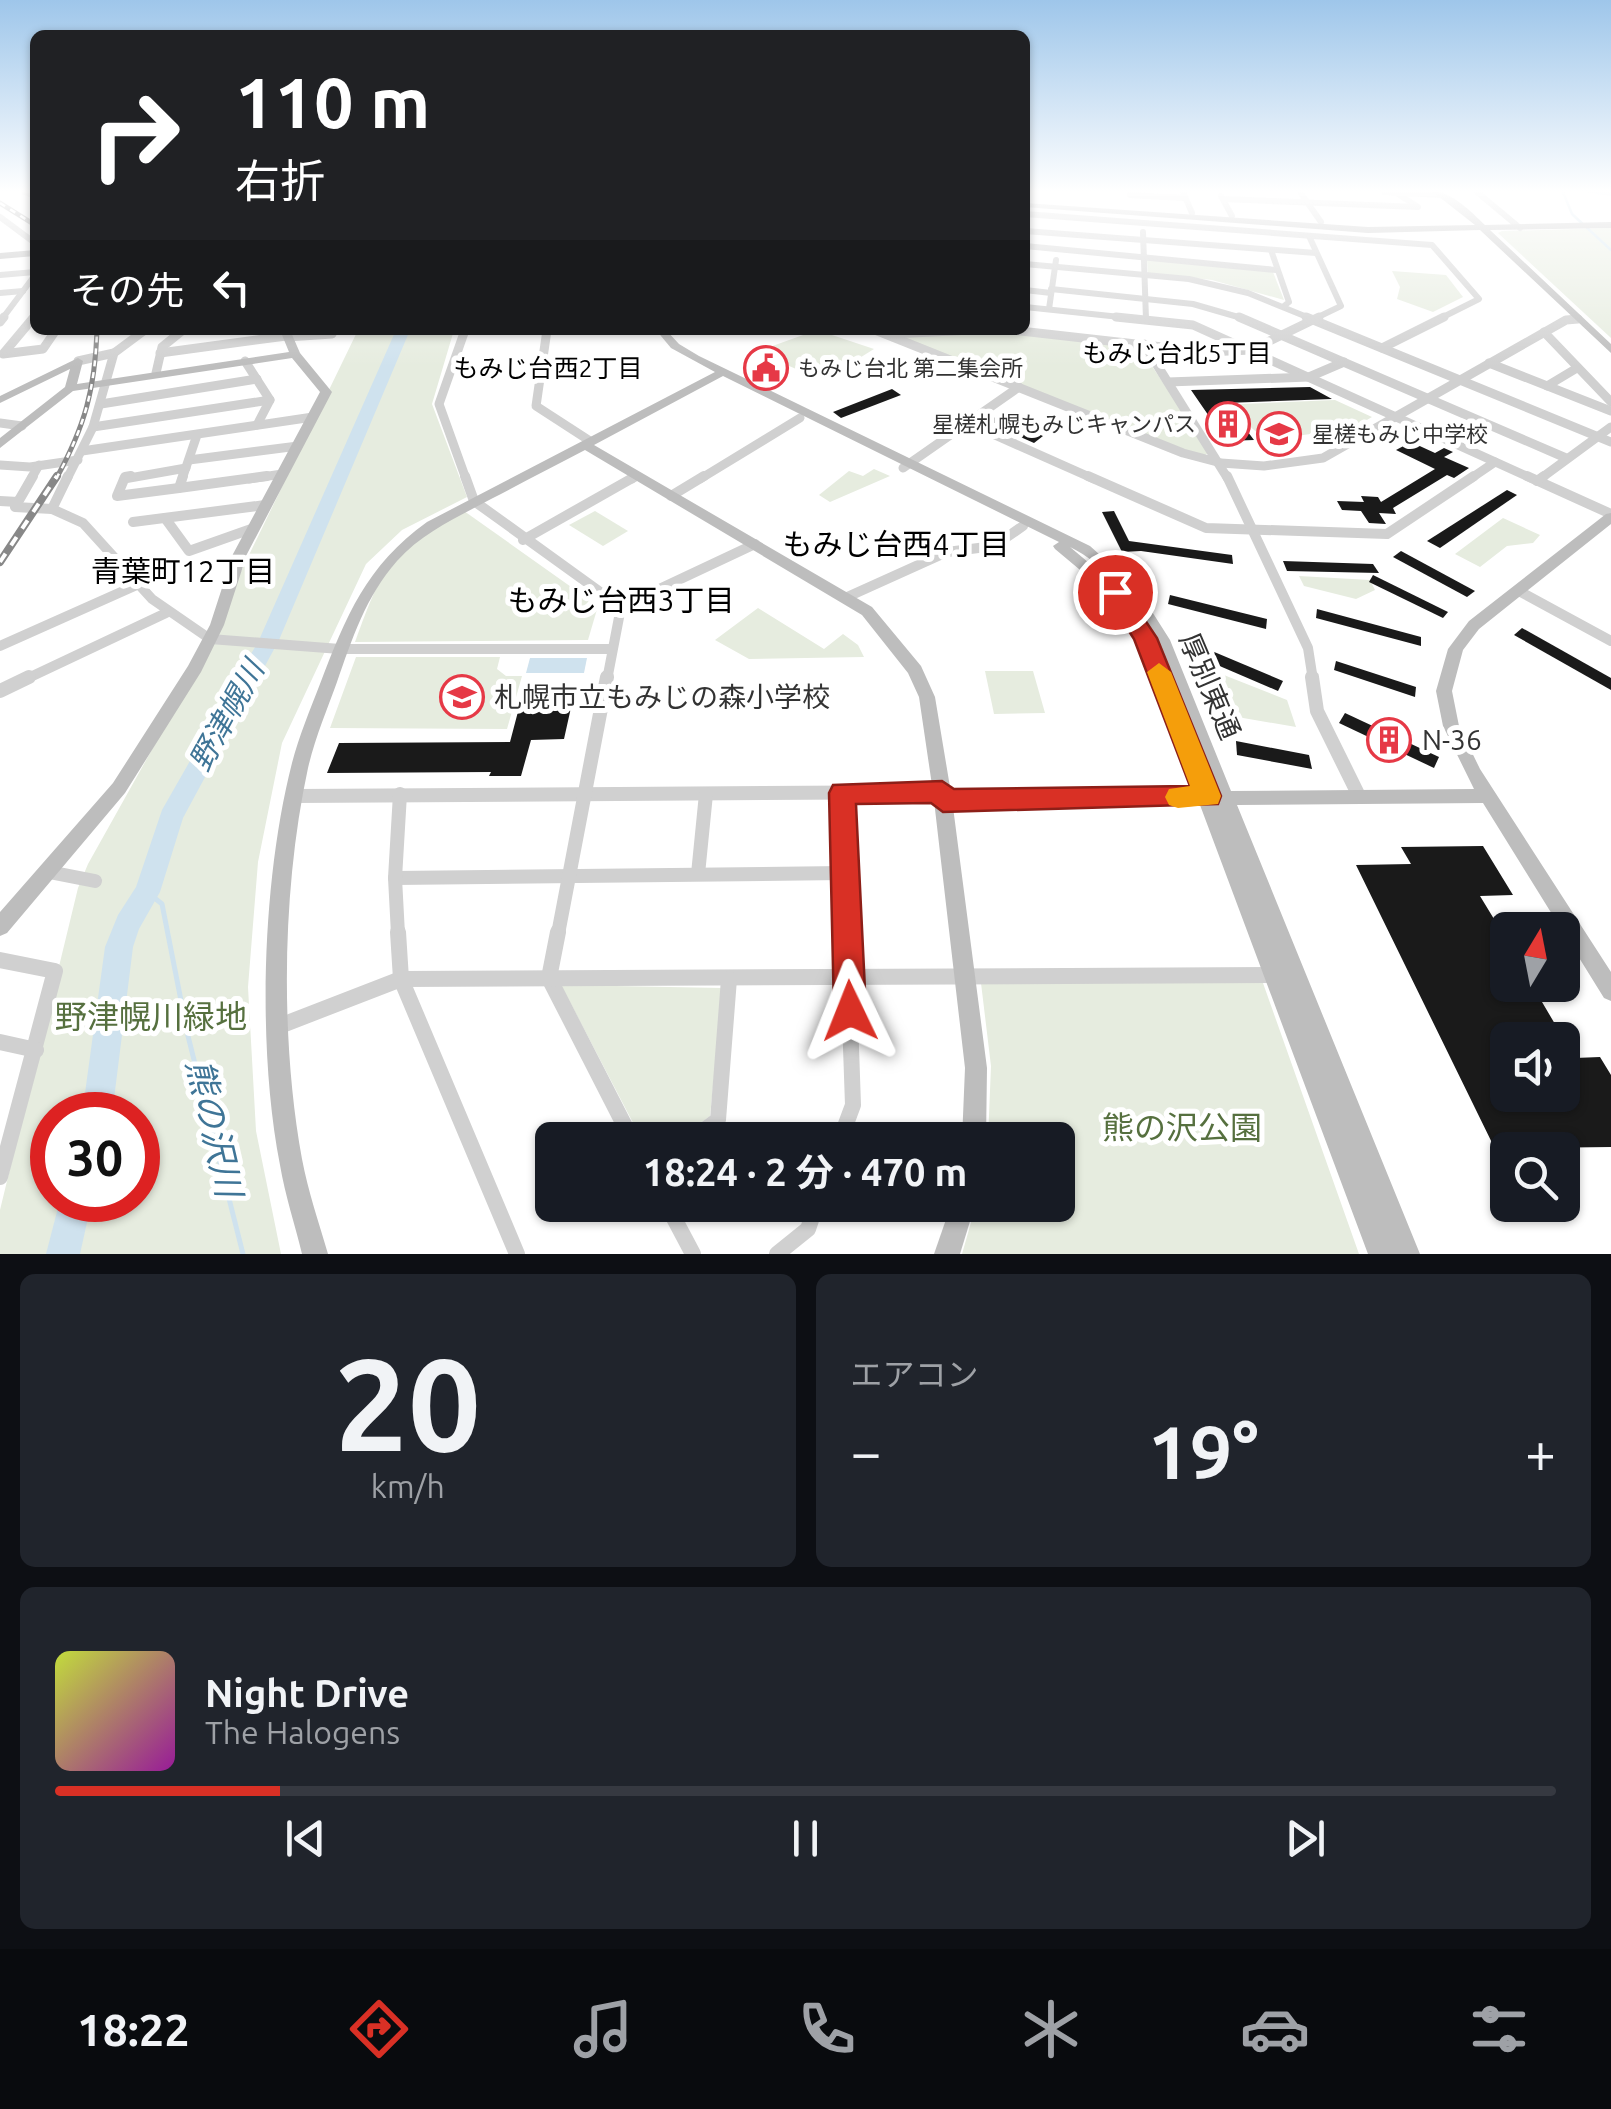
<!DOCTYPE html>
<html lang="ja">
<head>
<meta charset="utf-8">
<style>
  body { margin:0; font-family:Ubuntu,"Noto Sans JP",sans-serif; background:#20242c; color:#f1f3f6; height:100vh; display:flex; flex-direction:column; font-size:38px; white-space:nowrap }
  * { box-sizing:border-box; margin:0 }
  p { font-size:32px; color:#9ea1a6 }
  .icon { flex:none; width:55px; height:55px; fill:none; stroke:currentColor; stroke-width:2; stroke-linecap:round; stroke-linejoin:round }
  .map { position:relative; height:1254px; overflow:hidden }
  .panel { display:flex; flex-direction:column; gap:20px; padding:20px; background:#0d0f14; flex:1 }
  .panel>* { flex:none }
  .guide { position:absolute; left:30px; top:30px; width:1000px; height:305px; border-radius:15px; box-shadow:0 2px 8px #0004; background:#202124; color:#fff; overflow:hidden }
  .needle { width:65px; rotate:10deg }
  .buttons { position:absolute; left:1490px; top:912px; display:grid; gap:20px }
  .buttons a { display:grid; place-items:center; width:90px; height:90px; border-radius:15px; background:#171b24; box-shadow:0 2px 8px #0004; font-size:50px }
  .speed { position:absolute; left:30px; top:1092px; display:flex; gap:20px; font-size:50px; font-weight:700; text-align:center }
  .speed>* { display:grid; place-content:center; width:130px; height:130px; border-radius:50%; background:#171b24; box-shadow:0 2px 8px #0004; line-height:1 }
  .speed .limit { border:15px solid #d22; background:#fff; color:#111 }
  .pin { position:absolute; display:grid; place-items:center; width:85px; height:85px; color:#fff; margin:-42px; border:5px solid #fff; border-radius:50%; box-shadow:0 2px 10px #0007 }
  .me { position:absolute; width:110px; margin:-55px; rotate:358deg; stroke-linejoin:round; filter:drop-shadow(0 0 8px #0008) }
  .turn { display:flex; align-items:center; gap:35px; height:210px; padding:0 40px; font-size:45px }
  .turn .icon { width:130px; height:130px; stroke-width:2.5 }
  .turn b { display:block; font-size:70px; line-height:85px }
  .then { display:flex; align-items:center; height:95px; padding:0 40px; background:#0003; gap:20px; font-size:38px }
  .big { font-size:75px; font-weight:700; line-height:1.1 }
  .panel .tile { flex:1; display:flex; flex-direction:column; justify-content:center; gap:15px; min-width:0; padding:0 35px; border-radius:15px; background:#20242c }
  .panel .dial { align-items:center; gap:0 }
  .dial b { font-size:130px; line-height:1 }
  .song { display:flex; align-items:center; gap:30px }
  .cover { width:120px; height:120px; border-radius:15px; background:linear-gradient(135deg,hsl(70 70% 55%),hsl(300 70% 35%)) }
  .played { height:10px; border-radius:5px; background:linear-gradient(90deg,#d93025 15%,#363941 15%) }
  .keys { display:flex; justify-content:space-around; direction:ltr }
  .heat { display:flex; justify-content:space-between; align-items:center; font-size:55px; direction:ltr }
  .panel .tiles { flex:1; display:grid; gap:20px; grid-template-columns:1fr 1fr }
  .tile:last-child { grid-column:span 2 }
  .trip { position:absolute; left:535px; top:1122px; width:540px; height:100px; border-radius:15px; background:#171b24; box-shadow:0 2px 8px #0004; font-weight:700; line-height:100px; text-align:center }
  .menu { display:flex; height:160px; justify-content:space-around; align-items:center; background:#090b0e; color:#9ea1a6 }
  .menu .icon { width:70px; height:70px }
  .menu .active { color:#d93025 }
  .menu b { font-size:45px; color:#f1f3f6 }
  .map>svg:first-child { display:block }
  .green { fill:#e6ecdf; fill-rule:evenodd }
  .water { fill:#cfe2ee }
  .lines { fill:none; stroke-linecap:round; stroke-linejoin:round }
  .stream-far1 { stroke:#cfe2ee; stroke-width:2.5 }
  .stream { stroke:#cfe2ee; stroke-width:5 }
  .river { fill:#cfe2ee; fill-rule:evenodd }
  .building { fill:#1a1a1a; fill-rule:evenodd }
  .street-far4 { stroke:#d0d0d0; stroke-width:6 }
  .street-far3 { stroke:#d0d0d0; stroke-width:9 }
  .street-far2 { stroke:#d0d0d0; stroke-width:10 }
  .street-far1 { stroke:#d0d0d0; stroke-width:14 }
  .street { stroke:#d0d0d0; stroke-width:16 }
  .secondary { fill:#bdbdbd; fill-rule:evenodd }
  .rail-far1-casing { stroke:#888; stroke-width:5 }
  .rail-casing { stroke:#888; stroke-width:8 }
  .rail-far1 { stroke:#fff; stroke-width:2.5; stroke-dasharray:6; stroke-linecap:butt }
  .rail { stroke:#fff; stroke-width:4; stroke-dasharray:10; stroke-linecap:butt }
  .route { fill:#d93025; stroke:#8d1f18; stroke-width:2.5 }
  .slow { fill:#f59e0b }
  .labels { text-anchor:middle; stroke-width:10; stroke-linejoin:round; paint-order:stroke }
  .far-poi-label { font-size:22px; fill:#333; stroke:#fff; text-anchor:start }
  .far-neighbourhood-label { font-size:25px; fill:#000; stroke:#fff }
  .street-label { font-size:28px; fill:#333; stroke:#fff }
  .poi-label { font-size:28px; fill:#333; stroke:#fff; text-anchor:start }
  .neighbourhood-label { font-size:30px; fill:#000; stroke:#fff }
  .water-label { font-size:30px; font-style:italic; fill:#3f7597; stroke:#fff }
  .near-park-label { font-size:32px; fill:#56703f; stroke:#fff }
  .near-water-label { font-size:35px; font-style:italic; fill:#3f7597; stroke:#fff }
</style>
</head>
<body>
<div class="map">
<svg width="1611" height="1254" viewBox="0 0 1611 1254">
  <rect width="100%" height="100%" fill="#fff"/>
  <g class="green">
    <polygon points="1611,228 1611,338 1498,233 1502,231"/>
    <polygon points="1147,260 1273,272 1284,300 1212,280 1148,273"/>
    <polygon points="1392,271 1446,275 1463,297 1433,312 1397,299 1400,287"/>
    <path d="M358 330H454L432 404 467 497 402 530 366 564 282 743 258 862 248 987 256 1131 281 1254H0V1210L78 888 88 864 173 712ZM52 1115H138V1200H52Z"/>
    <polygon points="817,330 874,349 845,367 815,377 756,352"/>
    <polygon points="1005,330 1139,347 1210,452 1205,455 1186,450 892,334"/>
    <path d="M1335 400 1372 417 1329 442 1317 433C1274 439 1262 448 1236 408L1240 404Z"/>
    <polygon points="874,469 890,476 830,502 819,495 849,471 863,476"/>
    <path d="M464 511 598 606 588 640 355 642C384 561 390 555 464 511Z"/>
    <polygon points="595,511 628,531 603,546 569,525"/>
    <polygon points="1503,518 1540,535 1533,543 1507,546 1480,567 1455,554"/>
    <polygon points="1299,576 1370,580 1375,590 1356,599 1304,586"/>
    <polygon points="758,608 824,649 843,634 858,645 864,657 749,659 715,640"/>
    <polygon points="356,657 500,657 497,669 506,676 522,676 507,729 330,728"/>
    <polygon points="1201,666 1287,700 1296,727 1220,714"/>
    <polygon points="985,671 1033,671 1045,713 994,714"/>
    <polygon points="981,983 1263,983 1359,1254 962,1254 976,1205 1058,1205 1058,1140 988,1140 991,1066"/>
    <polygon points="561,985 723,988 710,1116 678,1140 642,1140"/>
  </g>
  <polygon class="water" points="530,658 587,658 584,673 526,673"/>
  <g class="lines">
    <polyline class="stream-far1" points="1563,192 1572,214 1611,250"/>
    <polyline class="stream" points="147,892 162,904 188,1036 243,1254"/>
    <g class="river">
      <polygon points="1584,192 1611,192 1611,196"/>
      <polygon points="396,330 410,330 279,640 183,818 160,892 139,929 133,947 112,1115 82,1115 105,947 118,915 136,887 162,810 259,640"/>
      <polygon points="60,1200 92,1200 80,1254 46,1254"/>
    </g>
  </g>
  <g class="building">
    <polygon points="1310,387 1332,399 1226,403 1254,440 1226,441 1191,390"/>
    <polygon points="892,389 901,395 841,418 833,412"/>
    <polygon points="991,417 1003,419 1043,436 1034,443 984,421"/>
    <polygon points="1411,442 1435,453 1444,448 1453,452 1444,457 1469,468 1454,478 1447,475 1393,508 1396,514 1379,513 1386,524 1369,523 1361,511 1342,510 1337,501 1364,502 1361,496 1378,497 1381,502 1435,469 1396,450"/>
    <polygon points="1507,490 1517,495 1440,548 1427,541"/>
    <polygon points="1114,511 1129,541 1232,555 1233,564 1141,551 1122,552 1102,512"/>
    <polygon points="1401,551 1475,591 1467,597 1393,557"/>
    <polygon points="1283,561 1373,564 1379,573 1287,571"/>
    <polygon points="1373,575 1448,612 1443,618 1369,582"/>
    <polygon points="1170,595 1267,619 1266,629 1168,604"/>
    <polygon points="1317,609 1421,637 1421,646 1316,618"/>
    <polygon points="1522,628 1611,678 1611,690 1514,635"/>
    <polygon points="1200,646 1283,681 1278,691 1194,655"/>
    <polygon points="1336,661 1416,687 1415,697 1334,670"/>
    <polygon points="525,685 576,685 564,739 531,740 521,776 489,776 491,772 327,773 339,743 510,742"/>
    <polygon points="1345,713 1439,757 1434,768 1339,723"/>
    <polygon points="1236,741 1309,755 1312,769 1237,755"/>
    <path d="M1483 846 1513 895 1480 896 1508 942V985H1532L1575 1058 1600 1057 1611 1075V1147L1531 1148 1508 1150V1155H1498L1356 865 1411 864 1401 847ZM1508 1040H1562V1095H1508Z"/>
  </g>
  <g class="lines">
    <g class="street-far4">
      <polyline points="1183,192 1192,213"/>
      <polyline points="1300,192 1321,222"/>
      <polyline points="1384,192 1441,195"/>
      <polyline points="1477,192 1520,228"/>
      <polyline points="1130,195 1185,198"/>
      <polyline points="1221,196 1232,216"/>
      <polyline points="1223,199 1418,207 1395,192"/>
      <polyline points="1025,214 1432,245 1479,299 1439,319"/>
      <polyline points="0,217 35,243"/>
      <polyline points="1025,231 1316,253"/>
      <polyline points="1143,232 1146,319"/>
      <polyline points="1309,236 1341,306 1314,319"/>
      <polyline points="1025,246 1276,270"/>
      <polyline points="1271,250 1289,302 1284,306"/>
      <polyline points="1025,264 1189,279 1248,293 1312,319"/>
      <polyline points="0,275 35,272"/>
      <polyline points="1051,289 1193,304 1245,319"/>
      <polyline points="1025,290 1051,293"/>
      <polyline points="0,293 23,291"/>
      <polyline points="1025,307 1139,319"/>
      <polyline points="1049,309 1056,260"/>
      <polyline points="2,319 35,275"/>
      <polyline points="32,319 35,315"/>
    </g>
    <g class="street-far3">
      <polyline points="34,317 3,354 43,349 56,330"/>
      <polyline points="1116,317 1193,325 1533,479"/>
      <polyline points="1239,317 1566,458"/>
      <polyline points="1306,317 1611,442"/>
      <polyline points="0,322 4,317"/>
      <polyline points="465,330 439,404 466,479"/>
      <polyline points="547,330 536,406 590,441"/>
      <polyline points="875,330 1183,453 1221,463 1264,466 1323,458 1566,320 1578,319"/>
      <polyline points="1011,330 1207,352 1251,350 1319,317"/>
      <polyline points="1544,332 1611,402"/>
      <polyline points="892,334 973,330"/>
      <polyline points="287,337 332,334 334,330"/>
      <polyline points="1144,344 1228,479"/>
      <polyline points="1382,348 1444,317"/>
      <polyline points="160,353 286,336"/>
      <polyline points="78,361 114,353"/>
      <polyline points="245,361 270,400 257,425"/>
      <polyline points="1489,363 1611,411"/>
      <polyline points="156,373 162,347 183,330"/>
      <polyline points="1168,382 1309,377 1344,362"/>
      <polyline points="1547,386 1577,368"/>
      <polyline points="101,404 257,379"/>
      <polyline points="0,423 22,426"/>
      <polyline points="968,423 1094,479"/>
      <polyline points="93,427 270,400"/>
      <polyline points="82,451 313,417"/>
      <polyline points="189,460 298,446"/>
      <polyline points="0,465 30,467 78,460"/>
      <polyline points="903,468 1019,387"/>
      <polyline points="31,479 39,465"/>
      <polyline points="67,479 93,427 114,353 145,330"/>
      <polyline points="124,479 186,468"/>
      <polyline points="182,479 197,435"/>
      <polyline points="249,479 282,474"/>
      <polyline points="632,479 636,476"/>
      <polyline points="700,479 800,418"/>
      <polyline points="1470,479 1495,462"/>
      <polyline points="1540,479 1611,427"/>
    </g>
    <g class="street-far2">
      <polyline points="68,476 52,509 83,523 152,599 210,639 340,649 610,649"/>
      <polyline points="131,476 125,477 117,496 179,488"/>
      <polyline points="183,476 179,488 267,476"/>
      <polyline points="465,476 474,501 621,607 607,680"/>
      <polyline points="1088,476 1206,528 1387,534 1474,476"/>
      <polyline points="1227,476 1308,648 1313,680"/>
      <polyline points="1527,476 1611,514"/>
      <polyline points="1537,481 1544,476"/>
      <polyline points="671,496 704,476"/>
      <polyline points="0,501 18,502 33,476"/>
      <polyline points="18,502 15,507 52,509"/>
      <polyline points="165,518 189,551 254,528"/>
      <polyline points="133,522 265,505"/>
      <polyline points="523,540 636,476"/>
      <polyline points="1519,591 1611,641"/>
      <polyline points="845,598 947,552 994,546 1023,526"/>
      <polyline points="621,607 755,544"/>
      <polyline points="0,646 139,584"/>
      <polyline points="24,680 166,613"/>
    </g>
    <g class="street-far1">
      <polyline points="1312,677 1317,711 1359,796"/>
      <polyline points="0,691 29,677"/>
      <polyline points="842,793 847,934"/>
      <polyline points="295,796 942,792"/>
      <polyline points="49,872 95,881"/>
      <polyline points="698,874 706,794"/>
      <polyline points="395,878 843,873"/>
      <polyline points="398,934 395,878 400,794"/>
      <polyline points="558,934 607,677"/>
    </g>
    <g class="street">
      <polyline points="398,932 401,979 517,1254"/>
      <polyline points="558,932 549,978 632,1140"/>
      <polyline points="0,960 55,971 0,1177"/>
      <polyline points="277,1027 401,979 1279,975"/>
      <polyline points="0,1042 36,1050"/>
      <polyline points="691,1140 718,1120 729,979"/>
      <polyline points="840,1140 853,1105 847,932"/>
      <polyline points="667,1205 693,1254"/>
      <polyline points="777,1254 808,1229 816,1205"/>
    </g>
    <g class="secondary">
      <polygon points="21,192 35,194 35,199 22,194"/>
      <path d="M1433 192C1453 192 1471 212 1485 225L1611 222V228L1490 230 1611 344V353L1480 230 1368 233 1025 207V203L1368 227 1475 225Z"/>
      <polygon points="35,250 35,256 0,259 0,253"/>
      <polygon points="280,330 290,330 300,353 332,392 247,554 224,625 201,672 125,793 7,933 0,936 0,912 113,783 188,666 210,625 233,554 320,392 292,358 73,391 0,448 0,438 65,387 70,369 0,403 0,396 78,358 83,361 77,384 289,352"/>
      <path d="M656 330H666L679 344 699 356 1090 546 1137 588 1170 640 1231 791 1474 789 1443 726 1436 691 1448 649 1469 621 1606 514 1611 513V524L1479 629 1463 650 1452 691 1459 726 1480 769 1611 972V1001L1604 998 1483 803 1237 805 1420 1254H1394L1219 805 1394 1254H1368L1200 805 953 807 987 1068 986 1140H962L965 1068 933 792 919 697 908 673 862 615 585 450C554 466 522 483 491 499 458 517 423 532 397 561 366 596 352 639 337 682 327 710 315 738 308 768 282 888 280 1038 302 1159 308 1191 319 1223 328 1254H302C295 1225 285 1195 280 1165 257 1047 262 880 292 763 299 736 310 710 320 684 346 616 366 566 427 522L715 372 671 348ZM723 376 1059 542 1053 546 1055 549 1110 595 1138 639 1195 791 951 793 935 697 921 666 872 607 594 445ZM1070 547C1150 586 1183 712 1213 791L1150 634 1120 589Z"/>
      <polygon points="951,1205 975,1205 960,1254 934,1254"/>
    </g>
    <g class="rail-far1-casing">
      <g id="rail-far1">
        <polyline points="0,203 35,225"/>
        <path d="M56 479C85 426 95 389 97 330"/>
      </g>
    </g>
    <g class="rail-casing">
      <polyline id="rail" points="0,562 57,476"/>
    </g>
    <use href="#rail-far1" class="rail-far1"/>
    <use href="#rail" class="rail"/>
  </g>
  <linearGradient id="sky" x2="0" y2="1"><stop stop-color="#9ec6ea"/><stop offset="0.52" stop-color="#fff"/><stop offset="1" stop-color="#fff" stop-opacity="0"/></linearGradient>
  <rect width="1611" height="367" fill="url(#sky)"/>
  <polygon class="route" points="1115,585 1123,587 1157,638 1221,796 1218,804 943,812 931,803 856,804 866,1011 861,1022 850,1027 838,1022 834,1011 829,793 833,785 942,781 954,789 1190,786 1134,639 1104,592"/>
  <polygon class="slow" points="1159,663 1171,672 1221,796 1218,804 1178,808 1169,805 1165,797 1169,789 1190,786 1147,672"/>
  <defs>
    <g id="civic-ring" transform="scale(2.25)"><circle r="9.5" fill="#fff" stroke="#e63946" stroke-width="1.5"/><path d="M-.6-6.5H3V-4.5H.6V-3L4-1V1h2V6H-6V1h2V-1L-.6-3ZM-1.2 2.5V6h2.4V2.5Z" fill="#e63946"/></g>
    <g id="building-ring" transform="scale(2.25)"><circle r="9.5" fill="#fff" stroke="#e63946" stroke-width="1.5"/><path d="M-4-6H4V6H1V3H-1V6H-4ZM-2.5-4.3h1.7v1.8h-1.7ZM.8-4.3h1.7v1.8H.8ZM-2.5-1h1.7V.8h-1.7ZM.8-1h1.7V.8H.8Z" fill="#e63946"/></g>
    <g id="school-ring" transform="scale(2.25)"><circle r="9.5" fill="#fff" stroke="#e63946" stroke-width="1.5"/><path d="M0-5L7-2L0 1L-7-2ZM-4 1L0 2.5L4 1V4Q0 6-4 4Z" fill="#e63946"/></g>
  </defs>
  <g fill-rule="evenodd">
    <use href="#civic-ring" x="766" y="368"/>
    <use href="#building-ring" x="1228" y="424"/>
    <use href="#school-ring" x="1279" y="434"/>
    <use href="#school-ring" x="462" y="697"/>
    <use href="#building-ring" x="1389" y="740"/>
  </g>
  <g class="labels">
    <g class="far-poi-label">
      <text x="798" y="376">もみじ台北 第二集会所</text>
      <text x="1196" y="432" text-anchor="end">星槎札幌もみじキャンパス</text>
      <text x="1312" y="442">星槎もみじ中学校</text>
    </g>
    <g class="far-neighbourhood-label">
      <text x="1177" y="362">もみじ台北5丁目</text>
      <text x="548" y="377">もみじ台西2丁目</text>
    </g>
    <g class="street-label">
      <text transform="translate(1210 686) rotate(67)" y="10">厚別東通</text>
    </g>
    <g class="poi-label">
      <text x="494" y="707">札幌市立もみじの森小学校</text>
      <text x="1422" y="750">N-36</text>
    </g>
    <g class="neighbourhood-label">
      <text x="896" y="555">もみじ台西4丁目</text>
      <text x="183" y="582">青葉町12丁目</text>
      <text x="621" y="611">もみじ台西3丁目</text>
    </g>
    <g class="water-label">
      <text transform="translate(227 716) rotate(-61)" y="10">野津幌川</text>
    </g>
    <g class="near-park-label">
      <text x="151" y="1028">野津幌川緑地</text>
      <text x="1182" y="1139">熊の沢公園</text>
    </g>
    <g class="near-water-label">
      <text transform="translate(214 1128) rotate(77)" y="12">熊の沢川</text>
    </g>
  </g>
</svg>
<div class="buttons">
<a><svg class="needle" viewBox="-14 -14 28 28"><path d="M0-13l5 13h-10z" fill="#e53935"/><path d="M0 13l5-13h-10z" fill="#9ea1a6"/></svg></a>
<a><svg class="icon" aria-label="sound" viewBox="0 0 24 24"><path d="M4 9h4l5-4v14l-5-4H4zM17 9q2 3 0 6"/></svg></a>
<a><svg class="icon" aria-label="search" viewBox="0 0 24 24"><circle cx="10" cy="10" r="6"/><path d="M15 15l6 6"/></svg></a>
</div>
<div class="speed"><div class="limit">30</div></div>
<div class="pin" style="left:1115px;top:592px;background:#d93025"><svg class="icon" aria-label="arrive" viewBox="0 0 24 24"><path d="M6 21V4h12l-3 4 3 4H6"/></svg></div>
<svg class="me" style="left:850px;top:1011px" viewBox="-20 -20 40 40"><path d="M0-17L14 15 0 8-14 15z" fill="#d93025" stroke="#fff" stroke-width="4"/></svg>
<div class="trip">18:24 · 2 分 · 470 m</div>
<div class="guide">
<div class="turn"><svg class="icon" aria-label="right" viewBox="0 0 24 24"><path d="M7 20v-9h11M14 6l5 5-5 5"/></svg><div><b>110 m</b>右折</div></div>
<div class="then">その先<svg class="icon" aria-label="left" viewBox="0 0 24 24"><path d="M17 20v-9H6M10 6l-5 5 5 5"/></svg></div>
</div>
</div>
<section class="panel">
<div class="tiles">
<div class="tile dial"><b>20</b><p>km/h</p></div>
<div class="tile"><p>エアコン</p>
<div class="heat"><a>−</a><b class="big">19°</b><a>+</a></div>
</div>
<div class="tile">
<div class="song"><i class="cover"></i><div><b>Night Drive</b><p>The Halogens</p></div></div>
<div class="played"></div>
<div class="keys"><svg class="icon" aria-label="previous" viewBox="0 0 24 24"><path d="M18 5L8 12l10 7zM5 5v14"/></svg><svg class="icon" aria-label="pause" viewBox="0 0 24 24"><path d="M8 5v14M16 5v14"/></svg><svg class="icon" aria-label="next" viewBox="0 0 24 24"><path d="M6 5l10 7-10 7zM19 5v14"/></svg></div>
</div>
</div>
</section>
<nav class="menu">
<b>18:22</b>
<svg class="icon active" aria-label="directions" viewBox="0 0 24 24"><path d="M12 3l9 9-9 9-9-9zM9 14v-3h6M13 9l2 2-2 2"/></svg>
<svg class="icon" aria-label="music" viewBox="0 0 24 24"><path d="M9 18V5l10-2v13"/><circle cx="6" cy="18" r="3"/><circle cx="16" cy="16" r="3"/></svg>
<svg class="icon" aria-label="phone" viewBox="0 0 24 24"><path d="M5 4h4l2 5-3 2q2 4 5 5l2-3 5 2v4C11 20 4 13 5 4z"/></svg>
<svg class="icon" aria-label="climate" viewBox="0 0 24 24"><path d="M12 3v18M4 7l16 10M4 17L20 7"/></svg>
<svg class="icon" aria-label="car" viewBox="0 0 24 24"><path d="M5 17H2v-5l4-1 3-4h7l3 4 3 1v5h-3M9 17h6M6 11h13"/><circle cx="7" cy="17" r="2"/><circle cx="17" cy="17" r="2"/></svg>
<svg class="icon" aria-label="filters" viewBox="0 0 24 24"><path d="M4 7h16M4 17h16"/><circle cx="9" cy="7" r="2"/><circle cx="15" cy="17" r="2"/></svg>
</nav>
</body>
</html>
